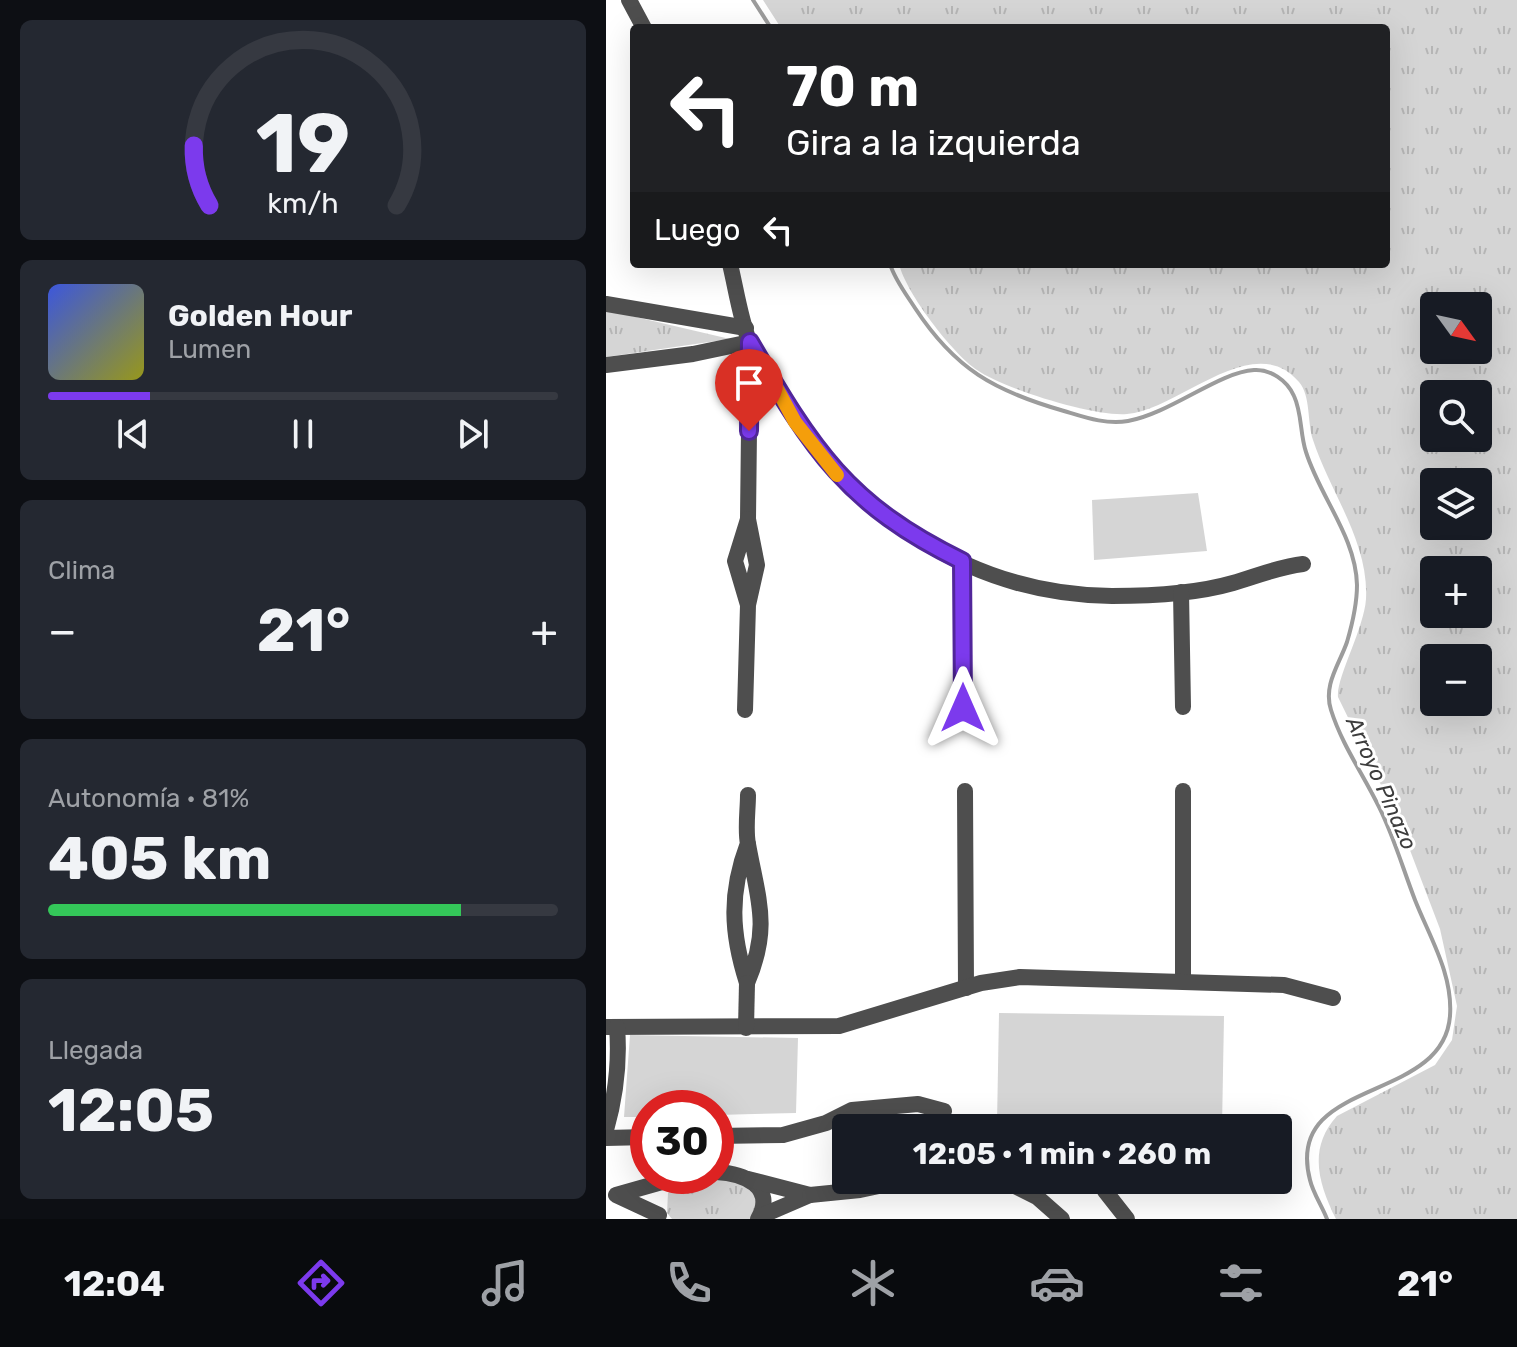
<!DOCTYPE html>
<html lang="es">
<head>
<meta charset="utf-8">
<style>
  body { margin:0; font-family:Rubik,sans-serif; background:#242831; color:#f1f3f6; height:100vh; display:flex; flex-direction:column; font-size:30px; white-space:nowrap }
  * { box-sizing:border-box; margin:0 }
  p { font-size:26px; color:#9ea1a6 }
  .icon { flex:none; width:44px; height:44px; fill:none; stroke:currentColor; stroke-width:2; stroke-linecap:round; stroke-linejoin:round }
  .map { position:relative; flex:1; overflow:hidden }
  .drawer { display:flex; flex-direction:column; gap:20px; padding:20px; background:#0d0f14; width:606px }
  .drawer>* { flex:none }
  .hud { position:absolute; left:24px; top:24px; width:760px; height:244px; border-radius:8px; box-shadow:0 8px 32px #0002; background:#202124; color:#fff; overflow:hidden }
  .needle { width:52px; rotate:123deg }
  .controls { position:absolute; left:814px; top:292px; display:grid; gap:16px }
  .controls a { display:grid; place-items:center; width:72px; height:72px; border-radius:8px; background:#171b24; box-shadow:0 8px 32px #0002; font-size:40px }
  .speed { position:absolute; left:24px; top:1090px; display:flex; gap:16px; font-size:40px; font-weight:700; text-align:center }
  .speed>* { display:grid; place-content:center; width:104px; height:104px; border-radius:50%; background:#171b24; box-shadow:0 8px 32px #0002; line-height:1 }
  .speed .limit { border:12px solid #d22; background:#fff; color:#111 }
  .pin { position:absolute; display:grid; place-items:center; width:68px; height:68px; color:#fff; margin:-82px -34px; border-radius:50% 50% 50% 0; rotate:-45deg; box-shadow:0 0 8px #0007 }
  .pin .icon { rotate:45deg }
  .me { position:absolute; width:88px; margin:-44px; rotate:0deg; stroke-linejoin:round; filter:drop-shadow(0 0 6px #0008) }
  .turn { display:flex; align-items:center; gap:28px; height:168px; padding:0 24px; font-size:36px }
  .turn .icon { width:104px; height:104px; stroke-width:2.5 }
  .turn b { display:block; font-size:56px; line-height:68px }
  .then { display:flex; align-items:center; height:76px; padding:0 24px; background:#0003; gap:16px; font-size:30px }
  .big { font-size:60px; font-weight:700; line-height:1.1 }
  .drawer .tile { flex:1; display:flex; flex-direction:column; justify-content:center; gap:12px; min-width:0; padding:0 28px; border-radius:12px; background:#242831 }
  .drawer .dial { align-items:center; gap:0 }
  .dial svg { height:208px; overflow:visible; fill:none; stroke:#363941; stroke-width:7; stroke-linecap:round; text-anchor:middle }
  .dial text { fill:#f1f3f6; stroke:none }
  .song { display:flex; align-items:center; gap:24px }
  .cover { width:96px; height:96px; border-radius:12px; background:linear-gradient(135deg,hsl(230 70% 55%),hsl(60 70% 35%)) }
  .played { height:8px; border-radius:4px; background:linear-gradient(90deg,#7c3aed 20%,#363941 20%) }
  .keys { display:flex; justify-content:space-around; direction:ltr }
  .heat { display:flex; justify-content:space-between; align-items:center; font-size:44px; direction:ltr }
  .charge { height:12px; border-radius:6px; background:linear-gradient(90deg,#34c759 81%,#363941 0) }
  .trip { position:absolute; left:226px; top:1114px; width:460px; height:80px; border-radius:8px; background:#171b24; box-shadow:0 8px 32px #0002; font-weight:700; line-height:80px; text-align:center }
  .dock { display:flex; height:128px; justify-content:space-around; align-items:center; background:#090b0e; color:#9ea1a6 }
  .dock .icon { width:56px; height:56px }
  .dock .selected { color:#7c3aed }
  .dock b { font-size:36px; color:#f1f3f6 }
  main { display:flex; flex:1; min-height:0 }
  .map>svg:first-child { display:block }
  .grass { fill:url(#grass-tufts); fill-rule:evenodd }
  .pitch { fill:#d5d5d5 }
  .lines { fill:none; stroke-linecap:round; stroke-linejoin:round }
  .stream { stroke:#9c9c9c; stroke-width:4 }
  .street { stroke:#4e4e4e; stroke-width:16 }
  .route-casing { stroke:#51269a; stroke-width:20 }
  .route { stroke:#7c3aed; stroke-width:14 }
  .slow { stroke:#f59e0b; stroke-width:14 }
  .labels { text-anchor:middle; stroke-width:6; stroke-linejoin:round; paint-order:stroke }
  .water-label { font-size:22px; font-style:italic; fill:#3d3d3d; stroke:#fff }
</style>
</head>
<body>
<main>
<section class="drawer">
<div class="tile dial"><svg viewBox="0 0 100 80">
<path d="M14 69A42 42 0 1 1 86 69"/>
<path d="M14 69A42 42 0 0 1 8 46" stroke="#7c3aed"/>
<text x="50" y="56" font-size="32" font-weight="700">19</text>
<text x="50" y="72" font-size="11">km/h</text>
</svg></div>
<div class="tile">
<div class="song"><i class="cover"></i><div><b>Golden Hour</b><p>Lumen</p></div></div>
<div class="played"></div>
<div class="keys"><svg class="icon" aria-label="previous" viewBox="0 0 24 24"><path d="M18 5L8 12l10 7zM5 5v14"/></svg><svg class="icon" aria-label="pause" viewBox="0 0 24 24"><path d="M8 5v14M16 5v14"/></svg><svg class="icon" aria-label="next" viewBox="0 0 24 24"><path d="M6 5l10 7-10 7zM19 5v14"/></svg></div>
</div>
<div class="tile"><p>Clima</p>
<div class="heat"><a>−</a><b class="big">21°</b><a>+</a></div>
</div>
<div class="tile"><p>Autonomía · 81%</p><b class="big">405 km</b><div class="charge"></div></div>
<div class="tile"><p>Llegada</p><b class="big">12:05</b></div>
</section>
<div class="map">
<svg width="911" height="1219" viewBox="0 0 911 1219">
  <defs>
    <pattern id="grass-tufts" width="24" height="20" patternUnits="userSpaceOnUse" patternTransform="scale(2)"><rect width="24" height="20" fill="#d5d5d5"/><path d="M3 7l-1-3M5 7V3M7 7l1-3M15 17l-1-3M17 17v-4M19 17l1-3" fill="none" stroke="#b5b5b5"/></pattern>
  </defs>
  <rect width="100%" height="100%" fill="#fff"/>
  <g class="grass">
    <path d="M157 0H911V1219H730C712 1183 702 1148 731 1116L829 1065 846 1040 851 1006 834 929 794 824 732 697C730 678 758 629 760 599 763 542 724 492 707 440 701 422 705 396 693 382 647 328 573 410 521 414 489 417 398 389 371 370 346 353 300 293 293 264H780V28H175ZM872 306V350H828V306ZM872 394V438H828V394ZM872 482V526H828V482ZM872 570V614H828V570ZM872 658V702H828V658Z"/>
    <polygon points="0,310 124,339 0,357"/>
    <polygon points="118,1179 136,1184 150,1196 152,1208 145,1219 66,1219 61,1213 62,1193 70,1186 93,1180"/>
  </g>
  <g class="pitch">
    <polygon points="592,493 601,551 488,560 486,500"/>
    <polygon points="393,1013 618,1016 616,1127 391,1124"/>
    <polygon points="24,1035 192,1038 190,1113 110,1115 110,1108 42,1108 42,1117 18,1117"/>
  </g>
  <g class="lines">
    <g class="stream">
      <polyline points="147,0 165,28"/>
      <path d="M284 264C289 280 300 294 309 308 349 369 388 391 458 411 478 417 500 425 522 421 565 413 613 372 648 370 664 369 681 380 688 396 696 413 694 434 700 452 714 497 750 537 751 585 751 603 746 625 741 642 733 665 717 685 725 710 736 745 757 774 773 807 788 837 797 869 809 900 824 938 847 974 844 1016 837 1105 677 1076 704 1180 707 1193 716 1206 721 1219"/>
    </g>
    <g class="street">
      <polyline points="23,0 38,28"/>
      <path d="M124 264C130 289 134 317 143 341 150 357 162 373 170 388 239 510 363 595 506 596 545 596 589 594 627 583 651 576 672 567 697 564"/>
      <polyline points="0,304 140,328"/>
      <polyline points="0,365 87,354 144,342 142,519"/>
      <polyline points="356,561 357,708"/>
      <polyline points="575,592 577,707"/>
      <polyline points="139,710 142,605 151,565 142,519 129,561 142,605"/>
      <polyline points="359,791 360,988"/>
      <path d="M142 795C142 810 139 829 142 844 152 900 165 927 141 983 125 933 123 893 142 843"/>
      <polyline points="577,981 577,791"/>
      <polyline points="0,1027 233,1026 375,983 414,977 678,985 727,998"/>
      <polyline points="140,1028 141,983"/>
      <path d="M0 1130C10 1095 14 1064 11 1027"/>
      <polyline points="110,1136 177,1135 220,1123 246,1110 312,1104 338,1111"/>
      <polyline points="0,1138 42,1137"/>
      <path d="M110 1172C137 1173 171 1187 152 1219"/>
      <polyline points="142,1179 204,1195 155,1216 156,1219"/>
      <polyline points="397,1180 431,1197 456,1219"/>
      <polyline points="499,1191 521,1219"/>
      <polyline points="204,1195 254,1190 301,1180"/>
      <polyline points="51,1219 53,1215 10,1195 70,1178"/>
    </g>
  </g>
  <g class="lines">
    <g class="route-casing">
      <path id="route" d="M143 431 144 342C206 449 241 505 356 561L357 708"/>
    </g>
    <use href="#route" class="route"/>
    <polyline class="slow" points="169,385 189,422 231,475"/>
  </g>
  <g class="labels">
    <g class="water-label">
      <text transform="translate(776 783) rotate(66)" y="8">Arroyo Pinazo</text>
    </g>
  </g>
</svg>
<div class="controls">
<a><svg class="needle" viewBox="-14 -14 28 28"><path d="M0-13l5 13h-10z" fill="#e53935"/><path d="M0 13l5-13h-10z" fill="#9ea1a6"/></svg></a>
<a><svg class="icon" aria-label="search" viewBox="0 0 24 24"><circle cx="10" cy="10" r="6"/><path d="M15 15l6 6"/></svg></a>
<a><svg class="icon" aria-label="layers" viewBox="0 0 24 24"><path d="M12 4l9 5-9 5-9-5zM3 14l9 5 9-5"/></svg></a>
<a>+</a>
<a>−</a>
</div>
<div class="speed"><div class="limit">30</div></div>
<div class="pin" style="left:143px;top:431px;background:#d93025"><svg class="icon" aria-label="arrive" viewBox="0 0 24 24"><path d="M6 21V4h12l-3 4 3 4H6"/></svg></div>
<svg class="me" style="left:357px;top:708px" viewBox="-20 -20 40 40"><path d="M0-17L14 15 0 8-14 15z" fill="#7c3aed" stroke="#fff" stroke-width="4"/></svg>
<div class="trip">12:05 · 1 min · 260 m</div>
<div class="hud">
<div class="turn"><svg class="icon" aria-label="left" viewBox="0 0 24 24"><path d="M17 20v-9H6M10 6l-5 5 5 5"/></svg><div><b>70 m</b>Gira a la izquierda</div></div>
<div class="then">Luego<svg class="icon" aria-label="left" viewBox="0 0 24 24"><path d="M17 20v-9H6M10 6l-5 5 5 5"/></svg></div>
</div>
</div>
</main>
<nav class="dock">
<b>12:04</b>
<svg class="icon selected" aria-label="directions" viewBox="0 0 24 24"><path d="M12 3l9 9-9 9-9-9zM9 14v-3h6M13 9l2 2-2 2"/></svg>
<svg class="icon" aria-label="music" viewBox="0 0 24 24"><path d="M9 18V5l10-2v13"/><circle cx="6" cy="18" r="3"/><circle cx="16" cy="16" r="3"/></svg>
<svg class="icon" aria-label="phone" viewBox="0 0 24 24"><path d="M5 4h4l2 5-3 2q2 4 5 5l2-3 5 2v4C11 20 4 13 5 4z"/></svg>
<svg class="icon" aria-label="climate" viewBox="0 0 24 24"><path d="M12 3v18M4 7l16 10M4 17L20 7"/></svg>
<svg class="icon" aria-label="car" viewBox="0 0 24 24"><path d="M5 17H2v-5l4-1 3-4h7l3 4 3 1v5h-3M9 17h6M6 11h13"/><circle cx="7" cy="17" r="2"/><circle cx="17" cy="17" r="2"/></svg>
<svg class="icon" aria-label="filters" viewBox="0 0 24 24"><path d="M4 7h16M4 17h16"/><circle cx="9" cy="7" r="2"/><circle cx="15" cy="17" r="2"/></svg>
<b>21°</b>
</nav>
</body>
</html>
